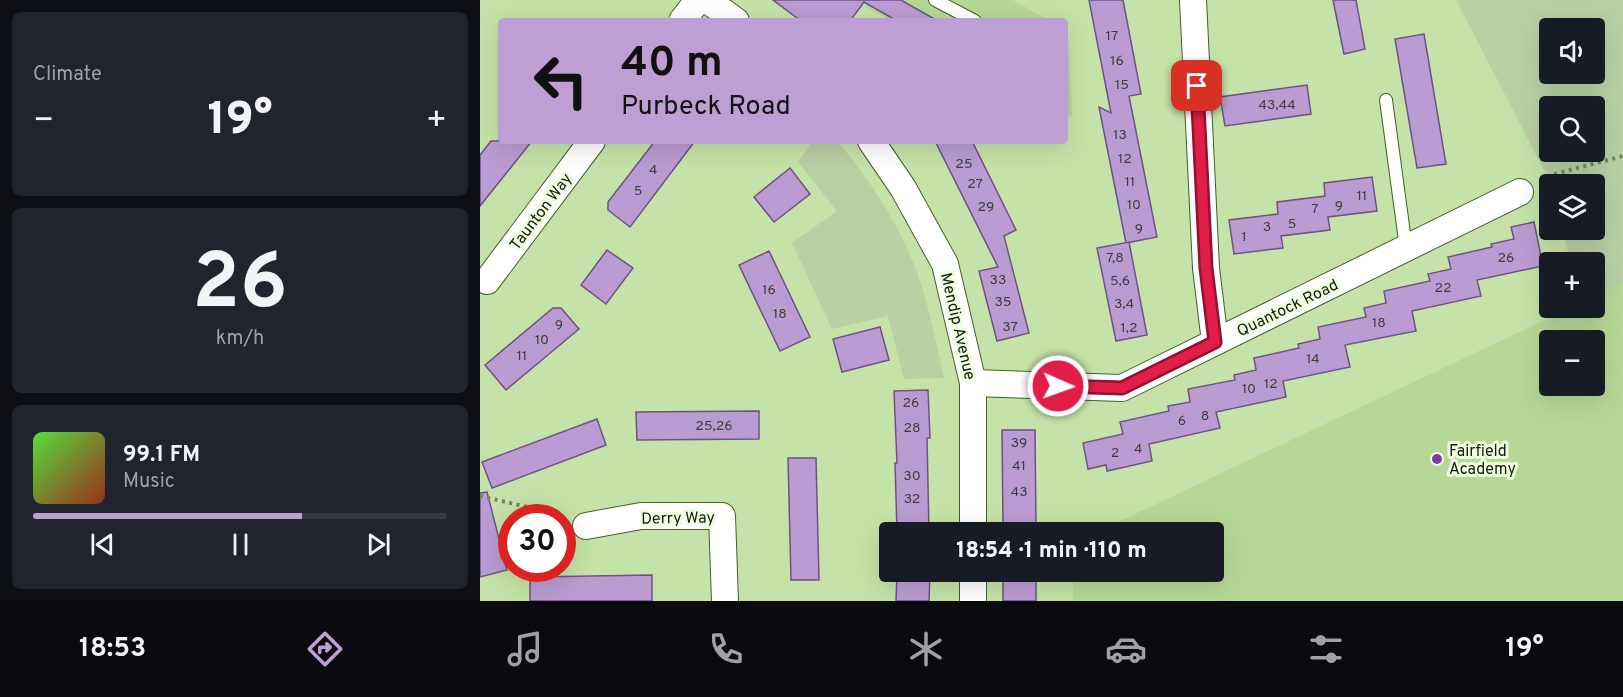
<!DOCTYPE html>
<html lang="en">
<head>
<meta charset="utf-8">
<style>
  body { margin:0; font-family:Overpass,sans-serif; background:#20242c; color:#f1f3f6; height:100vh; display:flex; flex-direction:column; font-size:22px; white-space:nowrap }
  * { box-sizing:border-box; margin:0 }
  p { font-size:20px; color:#9ea1a6 }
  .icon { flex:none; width:33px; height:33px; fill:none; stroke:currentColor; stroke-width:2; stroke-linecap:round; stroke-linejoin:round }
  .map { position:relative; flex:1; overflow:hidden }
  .side { display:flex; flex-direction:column; gap:12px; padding:12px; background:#0d0f14; width:480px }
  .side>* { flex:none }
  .hud { position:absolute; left:18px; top:18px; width:570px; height:126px; border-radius:6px; box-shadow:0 6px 24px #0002; background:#be9fd4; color:#111; overflow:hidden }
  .buttons { position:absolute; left:1059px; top:18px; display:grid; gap:12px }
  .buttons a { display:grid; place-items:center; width:66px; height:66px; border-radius:6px; background:#171b24; box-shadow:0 6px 24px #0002; font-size:30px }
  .speed { position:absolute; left:18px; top:504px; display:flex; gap:12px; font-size:30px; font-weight:700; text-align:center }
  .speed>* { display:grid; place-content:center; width:78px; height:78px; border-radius:50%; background:#171b24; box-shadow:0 6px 24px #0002; line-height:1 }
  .speed .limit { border:9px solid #d22; background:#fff; color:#111 }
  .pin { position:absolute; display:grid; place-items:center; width:51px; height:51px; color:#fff; margin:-26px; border-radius:12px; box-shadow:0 3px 9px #0006 }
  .me { position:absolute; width:66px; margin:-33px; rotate:92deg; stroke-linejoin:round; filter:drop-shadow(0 0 4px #0008) }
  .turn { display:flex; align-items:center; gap:21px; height:126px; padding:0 24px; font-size:27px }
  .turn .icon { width:78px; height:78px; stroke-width:2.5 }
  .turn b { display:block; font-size:42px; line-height:51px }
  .big { font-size:45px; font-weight:800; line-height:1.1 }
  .side .widget { flex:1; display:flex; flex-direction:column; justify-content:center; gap:9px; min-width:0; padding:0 21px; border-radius:9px; background:#20242c }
  .side .dial { align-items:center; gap:0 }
  .dial b { font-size:78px; line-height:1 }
  .song { display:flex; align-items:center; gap:18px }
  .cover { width:72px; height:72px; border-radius:9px; background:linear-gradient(135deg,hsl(110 70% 55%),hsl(10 70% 35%)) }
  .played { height:6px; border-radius:3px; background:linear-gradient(90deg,#be9fd4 65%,#363941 65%) }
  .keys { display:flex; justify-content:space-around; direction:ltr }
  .heat { display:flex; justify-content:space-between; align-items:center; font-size:33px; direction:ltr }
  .trip { position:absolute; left:399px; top:522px; width:345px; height:60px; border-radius:6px; background:#171b24; box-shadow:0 6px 24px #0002; font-weight:800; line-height:60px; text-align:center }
  .dock { display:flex; height:96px; justify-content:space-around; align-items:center; background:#090b0e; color:#9ea1a6 }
  .dock .icon { width:42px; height:42px }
  .dock .selected { color:#be9fd4 }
  .dock b { font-size:27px; color:#f1f3f6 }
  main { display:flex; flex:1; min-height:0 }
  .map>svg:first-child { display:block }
  .built { fill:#b6d896; fill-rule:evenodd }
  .green { fill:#b9cfa4; fill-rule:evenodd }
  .building { fill:#ba9cd2; stroke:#6f5284; stroke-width:1.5 }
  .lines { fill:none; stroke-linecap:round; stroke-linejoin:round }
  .service-casing { stroke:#455f29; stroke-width:14 }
  .minor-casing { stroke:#455f29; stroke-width:28 }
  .path { stroke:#71865c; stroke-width:4; stroke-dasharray:3 4.5; stroke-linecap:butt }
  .service { stroke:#fff; stroke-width:12 }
  .minor { stroke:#fff; stroke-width:26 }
  .route-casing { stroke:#92132f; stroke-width:15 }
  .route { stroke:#e11d48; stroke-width:10 }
  .poi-dot { fill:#8038aa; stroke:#effee1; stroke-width:2 }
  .labels { text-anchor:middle; stroke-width:6; stroke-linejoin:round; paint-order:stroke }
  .number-label { font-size:14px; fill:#3d3d3a }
  .street-label { font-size:16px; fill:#131d07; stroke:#effee1 }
  .poi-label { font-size:16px; fill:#131d07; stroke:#effee1; text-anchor:start }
</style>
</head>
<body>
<main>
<section class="side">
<div class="widget"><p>Climate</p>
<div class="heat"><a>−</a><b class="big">19°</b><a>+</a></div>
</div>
<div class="widget dial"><b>26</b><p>km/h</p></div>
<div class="widget">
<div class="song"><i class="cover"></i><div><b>99.1 FM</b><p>Music</p></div></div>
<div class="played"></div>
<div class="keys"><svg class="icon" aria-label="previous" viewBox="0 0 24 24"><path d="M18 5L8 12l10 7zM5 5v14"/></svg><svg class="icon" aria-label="pause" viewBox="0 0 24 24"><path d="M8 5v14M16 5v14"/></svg><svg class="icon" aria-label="next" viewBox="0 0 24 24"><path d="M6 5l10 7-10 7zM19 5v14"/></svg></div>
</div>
</section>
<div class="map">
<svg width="1143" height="601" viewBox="0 0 1143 601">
  <rect width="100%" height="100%" fill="#c5e3a8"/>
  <g class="built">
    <polygon points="389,0 533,0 570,21 412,21 385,7"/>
    <polygon points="585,30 587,32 588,38 592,117 585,114"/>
    <path d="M1143 282V601H593V572H734V532H617L1090 308H1114L1115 296ZM1070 340H1114V386H1070Z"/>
  </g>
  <g class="green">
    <path d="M976 0H1143V282L1115 296 1114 262H1091L1082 230H1114V184H1070L1069 187 1066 174ZM1070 28H1114V74H1070ZM1070 106H1114V152H1070Z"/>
    <path d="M333 141H357C395 185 429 240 445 297 452 323 458 351 464 378L424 379 408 316 352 329 312 243 357 211 318 162Z"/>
  </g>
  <g class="building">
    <polygon points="293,0 421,0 458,21 417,21 384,2 370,21 321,21"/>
    <polygon points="609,0 643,0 661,94 649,96 677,237 646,243 619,107 631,113"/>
    <polygon points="853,0 876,0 885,49 864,54"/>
    <polygon points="944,34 966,164 937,168 915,39"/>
    <polygon points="827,85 831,114 745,126 740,97"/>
    <polygon points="11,141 52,141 0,206 0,155"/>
    <polygon points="175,141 215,141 150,227 128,210 128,202"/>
    <polygon points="455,141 492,141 536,230 524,236 549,333 517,341 499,271 518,267"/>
    <polygon points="310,168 330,194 294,222 274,197"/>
    <polygon points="892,177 897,211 848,217 850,230 801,236 803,248 754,254 749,220 798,214 797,202 845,196 844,183"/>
    <polygon points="1054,222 1063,266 997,280 1001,296 932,311 936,331 865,345 870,367 803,381 806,397 736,412 740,428 669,444 672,461 627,471 626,465 608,469 603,443 643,434 640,422 689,411 688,406 710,402 708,389 755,380 754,375 776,370 774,358 819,348 818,344 840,339 838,327 886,317 884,308 906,303 904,291 950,281 948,274 971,269 968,257 1012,247 1011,244 1034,239 1031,227"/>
    <polygon points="649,242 667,335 636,341 617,248"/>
    <polygon points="127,250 153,268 126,304 101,285"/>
    <polygon points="289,251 330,337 300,351 259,265"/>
    <polygon points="73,308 81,308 99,329 26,390 5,365"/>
    <polygon points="400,327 409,360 362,372 353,339"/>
    <polygon points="448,390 450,438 447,438 449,532 417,532 415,463 417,463 414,391"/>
    <polygon points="279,411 279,439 157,440 156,412"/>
    <polygon points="117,419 126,445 12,488 2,462"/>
    <polygon points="522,430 555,430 556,525 523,525"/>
    <polygon points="308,458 336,458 339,580 311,580"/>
    <polygon points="7,492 27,570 0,577 0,493"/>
    <polygon points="417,572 450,572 449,601 416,601"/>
    <rect x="523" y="572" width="33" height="29"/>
    <polygon points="172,575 172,601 50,601 50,577"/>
  </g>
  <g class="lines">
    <g class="service-casing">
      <g id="service">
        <polyline points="455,0 495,21"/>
        <polyline points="906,100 926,248"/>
      </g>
    </g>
    <g class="minor-casing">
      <g id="minor">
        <polyline points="227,0 256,21"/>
        <polyline points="713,0 726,268 735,342"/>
        <polyline points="202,21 218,0"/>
        <polyline points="391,141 423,188 465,264 493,383 493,532"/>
        <polyline points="7,281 112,141"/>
        <polyline points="493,383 642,388 1040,192"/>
        <polyline points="106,526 161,516 242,516 245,601"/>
        <polyline points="493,601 493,572"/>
      </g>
    </g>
    <g class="path">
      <polyline points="1061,181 1071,175 1143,156"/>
      <polyline points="0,496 52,508 80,518"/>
    </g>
    <use href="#service" class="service"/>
    <use href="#minor" class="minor"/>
  </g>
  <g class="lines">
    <g class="route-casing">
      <polyline id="route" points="578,386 642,388 735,342 726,268 717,86"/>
    </g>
    <use href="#route" class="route"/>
  </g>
  <circle class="poi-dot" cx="957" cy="459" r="6"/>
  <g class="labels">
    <g class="number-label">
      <text x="632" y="40">17</text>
      <text x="637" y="65">16</text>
      <text x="642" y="89">15</text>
      <text x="797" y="109">43,44</text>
      <text x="640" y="139">13</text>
      <text x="645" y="163">12</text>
      <text x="484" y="168">25</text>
      <text x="173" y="174">4</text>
      <text x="650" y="186">11</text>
      <text x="495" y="188">27</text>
      <text x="158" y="195">5</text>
      <text x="882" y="200">11</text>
      <text x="654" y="209">10</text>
      <text x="859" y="210">9</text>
      <text x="506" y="211">29</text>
      <text x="835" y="213">7</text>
      <text x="812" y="228">5</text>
      <text x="787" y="231">3</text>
      <text x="659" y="233">9</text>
      <text x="764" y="241">1</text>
      <text x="635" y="262">7,8</text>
      <text x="1026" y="262">26</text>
      <text x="518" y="284">33</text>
      <text x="640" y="285">5,6</text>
      <text x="963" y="292">22</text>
      <text x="289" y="294">16</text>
      <text x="523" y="306">35</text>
      <text x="644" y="308">3,4</text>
      <text x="300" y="318">18</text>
      <text x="899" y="327">18</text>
      <text x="79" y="329">9</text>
      <text x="530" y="331">37</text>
      <text x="649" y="332">1,2</text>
      <text x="62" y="344">10</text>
      <text x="42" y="360">11</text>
      <text x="833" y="363">14</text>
      <text x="791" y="388">12</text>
      <text x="769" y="393">10</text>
      <text x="431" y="407">26</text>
      <text x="725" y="420">8</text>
      <text x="702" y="425">6</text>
      <text x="234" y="430">25,26</text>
      <text x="432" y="432">28</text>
      <text x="539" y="447">39</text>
      <text x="658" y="453">4</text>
      <text x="635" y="457">2</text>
      <text x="539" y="470">41</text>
      <text x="432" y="480">30</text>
      <text x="539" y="496">43</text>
      <text x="432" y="503">32</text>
    </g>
    <g class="street-label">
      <text transform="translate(60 211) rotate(-53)" y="6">Taunton Way</text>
      <text transform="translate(807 307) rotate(-26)" y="6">Quantock Road</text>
      <text transform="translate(479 326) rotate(77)" y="6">Mendip Avenue</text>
      <text transform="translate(198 517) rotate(-1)" y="6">Derry Way</text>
    </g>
    <g class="poi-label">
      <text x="969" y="456">Fairfield<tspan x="969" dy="18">Academy</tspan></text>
    </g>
  </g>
</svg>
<div class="buttons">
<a><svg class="icon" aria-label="sound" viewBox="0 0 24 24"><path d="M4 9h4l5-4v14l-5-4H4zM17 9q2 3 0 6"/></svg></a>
<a><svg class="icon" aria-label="search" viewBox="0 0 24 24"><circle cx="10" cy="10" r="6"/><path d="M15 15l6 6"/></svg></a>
<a><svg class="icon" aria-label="layers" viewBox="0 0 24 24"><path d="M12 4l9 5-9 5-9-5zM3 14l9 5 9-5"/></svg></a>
<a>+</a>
<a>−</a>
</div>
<div class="speed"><div class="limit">30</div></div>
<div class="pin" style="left:717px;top:86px;background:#d93025"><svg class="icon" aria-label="arrive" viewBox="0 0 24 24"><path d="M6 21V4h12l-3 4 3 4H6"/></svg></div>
<svg class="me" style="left:578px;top:386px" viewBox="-20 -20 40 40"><circle r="17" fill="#e11d48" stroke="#fff" stroke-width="3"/><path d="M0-11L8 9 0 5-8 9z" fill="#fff"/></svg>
<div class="trip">18:54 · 1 min · 110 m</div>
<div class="hud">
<div class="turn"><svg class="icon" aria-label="left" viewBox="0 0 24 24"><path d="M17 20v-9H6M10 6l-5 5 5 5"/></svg><div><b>40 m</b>Purbeck Road</div></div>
</div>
</div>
</main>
<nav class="dock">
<b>18:53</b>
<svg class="icon selected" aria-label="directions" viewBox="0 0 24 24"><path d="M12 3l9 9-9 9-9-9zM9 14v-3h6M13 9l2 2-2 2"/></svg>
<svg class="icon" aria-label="music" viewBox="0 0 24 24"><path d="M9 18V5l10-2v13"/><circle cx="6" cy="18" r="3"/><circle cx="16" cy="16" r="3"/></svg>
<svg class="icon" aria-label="phone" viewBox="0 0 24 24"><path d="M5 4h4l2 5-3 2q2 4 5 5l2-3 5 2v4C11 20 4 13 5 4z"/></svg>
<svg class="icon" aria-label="climate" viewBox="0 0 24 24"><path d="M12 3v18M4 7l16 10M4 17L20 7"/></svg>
<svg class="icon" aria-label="car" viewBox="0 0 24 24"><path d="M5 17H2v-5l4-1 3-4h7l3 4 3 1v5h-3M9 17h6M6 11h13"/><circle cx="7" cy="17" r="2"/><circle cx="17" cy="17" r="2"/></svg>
<svg class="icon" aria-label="filters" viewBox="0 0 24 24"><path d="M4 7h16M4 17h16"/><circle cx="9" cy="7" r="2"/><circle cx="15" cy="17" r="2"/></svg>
<b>19°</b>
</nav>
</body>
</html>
